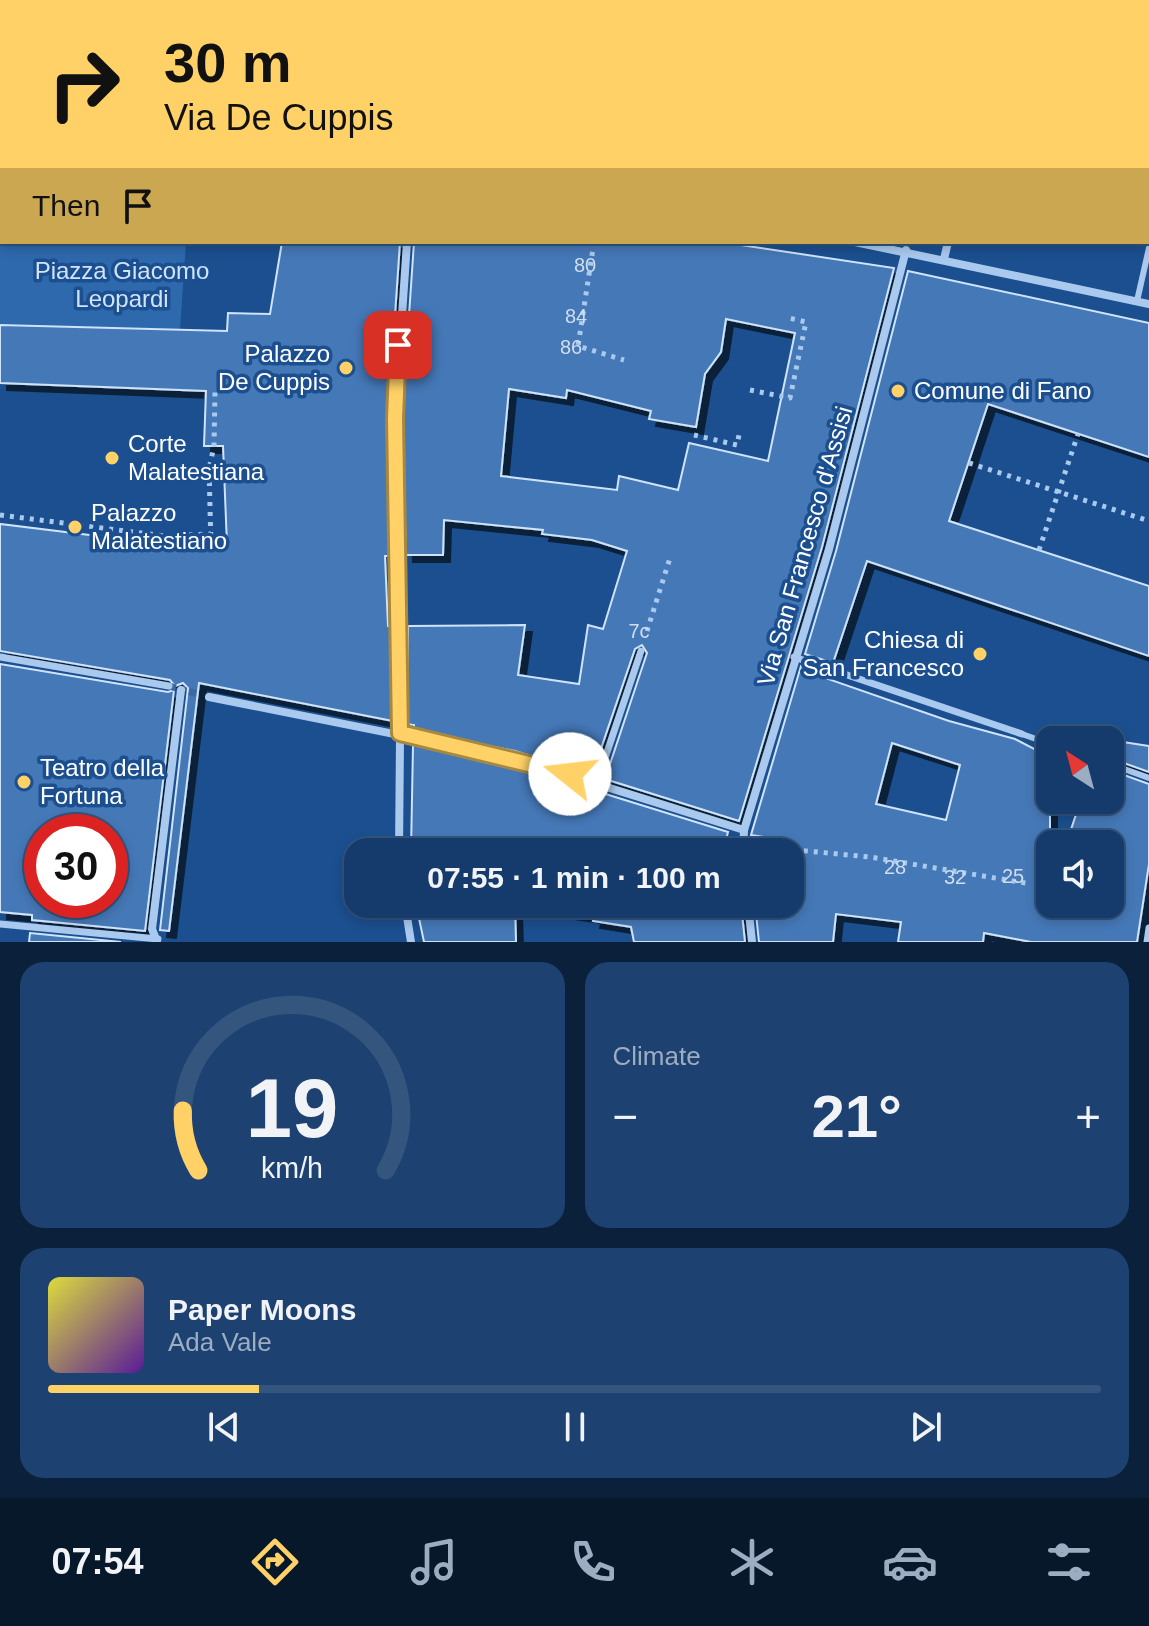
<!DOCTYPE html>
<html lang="en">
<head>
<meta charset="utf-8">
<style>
  body { margin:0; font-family:Helvetica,sans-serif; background:#1d4271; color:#f1f3f6; height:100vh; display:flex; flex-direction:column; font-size:30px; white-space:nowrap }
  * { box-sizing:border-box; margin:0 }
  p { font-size:26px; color:#9dadc1 }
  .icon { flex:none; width:44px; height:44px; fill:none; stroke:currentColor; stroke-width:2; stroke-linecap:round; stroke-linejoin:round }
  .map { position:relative; height:942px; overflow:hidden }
  .details { display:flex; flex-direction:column; gap:20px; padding:20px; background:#0b203b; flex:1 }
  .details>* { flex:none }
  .guide { position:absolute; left:0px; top:0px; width:1150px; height:244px; box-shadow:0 4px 12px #0003,0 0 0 2px #33557e; background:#ffd166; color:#111; overflow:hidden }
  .needle { width:52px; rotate:324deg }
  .buttons { position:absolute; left:1036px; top:726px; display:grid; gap:16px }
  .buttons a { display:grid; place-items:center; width:88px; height:88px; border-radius:16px; background:#143b6b; box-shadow:0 4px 12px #0003,0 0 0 2px #33557e; font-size:40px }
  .speed { position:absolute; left:24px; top:814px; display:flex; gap:16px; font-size:40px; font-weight:700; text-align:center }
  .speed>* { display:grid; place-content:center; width:104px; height:104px; border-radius:50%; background:#143b6b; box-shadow:0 4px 12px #0003,0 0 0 2px #33557e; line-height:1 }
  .speed .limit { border:12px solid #d22; background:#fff; color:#111 }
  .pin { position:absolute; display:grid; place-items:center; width:68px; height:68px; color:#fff; margin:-34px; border-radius:16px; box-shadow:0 4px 12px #0006 }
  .me { position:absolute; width:88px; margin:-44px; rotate:286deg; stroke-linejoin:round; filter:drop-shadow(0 0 6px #0008) }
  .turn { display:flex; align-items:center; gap:28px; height:168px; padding:0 32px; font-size:36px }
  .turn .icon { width:104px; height:104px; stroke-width:2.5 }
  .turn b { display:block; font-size:56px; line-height:68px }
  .then { display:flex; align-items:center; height:76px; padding:0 32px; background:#0003; gap:16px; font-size:30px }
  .big { font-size:60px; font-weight:700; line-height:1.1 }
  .details .tile { flex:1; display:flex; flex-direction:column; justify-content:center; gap:12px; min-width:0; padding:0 28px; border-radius:24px; background:#1d4271 }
  .details .dial { align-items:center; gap:0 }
  .dial svg { height:208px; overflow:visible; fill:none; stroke:#33557e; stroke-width:7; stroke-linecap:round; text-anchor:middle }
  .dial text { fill:#f1f3f6; stroke:none }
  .song { display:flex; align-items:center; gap:24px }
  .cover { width:96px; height:96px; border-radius:12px; background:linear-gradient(135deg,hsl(60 70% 55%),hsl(270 70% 35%)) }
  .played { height:8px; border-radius:4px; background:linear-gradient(90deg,#ffd166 20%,#33557e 20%) }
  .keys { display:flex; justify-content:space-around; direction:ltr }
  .heat { display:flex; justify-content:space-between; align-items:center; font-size:44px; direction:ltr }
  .details .tiles { flex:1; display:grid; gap:20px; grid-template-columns:1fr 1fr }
  .tile:last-child { grid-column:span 2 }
  .trip { position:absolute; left:344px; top:838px; width:460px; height:80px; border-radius:24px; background:#143b6b; box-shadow:0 4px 12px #0003,0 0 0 2px #33557e; font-weight:700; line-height:80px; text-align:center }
  .tab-bar { display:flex; height:128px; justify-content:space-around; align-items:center; background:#08182b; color:#9dadc1 }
  .tab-bar .icon { width:56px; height:56px }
  .tab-bar .active { color:#ffd166 }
  .tab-bar b { font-size:36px; color:#f1f3f6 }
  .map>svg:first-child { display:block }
  .green { fill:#2e69ad }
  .building { fill:#4478b7; stroke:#cfe3fa; stroke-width:2; fill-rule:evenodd; filter:url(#shadow) }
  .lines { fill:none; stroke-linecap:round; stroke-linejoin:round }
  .pedestrian-tunnel { stroke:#3d69a0; stroke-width:7; stroke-dasharray:7 3.5; stroke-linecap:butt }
  .path { stroke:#a9c9ee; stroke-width:5; stroke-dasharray:4 6; stroke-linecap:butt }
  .service { stroke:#a9c9ee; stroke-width:6 }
  .pedestrian { stroke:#a9c9ee; stroke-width:7 }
  .minor { stroke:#a9c9ee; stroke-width:8 }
  .route-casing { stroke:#a68842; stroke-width:20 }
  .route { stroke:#ffd166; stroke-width:14 }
  .poi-dot { fill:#ffd166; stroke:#1b4f8f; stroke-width:3 }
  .labels { text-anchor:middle; stroke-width:7; stroke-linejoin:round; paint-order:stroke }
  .number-label { font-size:20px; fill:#d0dded }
  .park-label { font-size:24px; fill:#cfe3fa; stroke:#1b4f8f }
  .poi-label { font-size:24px; fill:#fff; stroke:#1b4f8f; text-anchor:start }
  .street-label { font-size:24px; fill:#fff; stroke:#1b4f8f }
</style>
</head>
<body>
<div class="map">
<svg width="1149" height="942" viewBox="0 0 1149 942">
  <defs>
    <filter id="shadow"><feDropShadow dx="7" dy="7" stdDeviation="0" flood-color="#0009"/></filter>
  </defs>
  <rect width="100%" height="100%" fill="#1b4f8f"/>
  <polygon class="green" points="0,159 2,242 186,242 180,330 0,325"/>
  <g class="building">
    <polygon points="282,242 400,242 388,418 392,556 385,556 388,626 394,626 393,721 199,683 169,931 160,930 188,688 183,683 175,686 170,680 0,651 0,524 187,547 227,545 223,446 204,446 206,391 0,383 0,325 227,331 228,313 270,314"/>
    <path d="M414 242H721L894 268 822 547 739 821 605 779 647 653 642 645 635 649 592 775 515 751 414 731V725L407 724 408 626 525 625 518 675 579 684 588 625 603 629 627 551 592 540 542 534 543 530 444 520 443 555H406L402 418ZM726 319 795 333 768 461 689 443 678 490 619 476 617 490 501 476 509 389 566 398 567 390 651 411 649 419 696 427 705 374 721 352Z"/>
    <polygon points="908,271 1149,323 1149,457 988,404 949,521 1149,586 1149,656 867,561 833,663 805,654 836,551"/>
    <path d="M0 664 168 692 174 690 145 931 32 920V915L0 912ZM42 832H110V900H42Z"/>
    <path d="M801 666 829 676 828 679 949 721 1015 739 1050 757V904H1110V844H1066L1081 800H1110V770L1149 784V864L1137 942H1031L984 933 983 942H898L901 922 836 914 833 942H759L755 904H790V841L751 835ZM892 743 960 765 946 820 876 804Z"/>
    <polygon points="1110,740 1149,746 1149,772 1110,758"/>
    <polygon points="413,745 512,765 728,832 723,852 411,852"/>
    <polygon points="416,904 741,904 745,942 634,942 631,927 593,921 594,916 515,904 516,942 424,942"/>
    <polygon points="30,933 121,942 29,942"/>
  </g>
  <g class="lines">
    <polyline class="pedestrian-tunnel" points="169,686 198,694"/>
    <g class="path">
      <polyline points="902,1 907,2"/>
      <polyline points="750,2 750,0"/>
      <polyline points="594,242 578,346 624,360"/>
      <polyline points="750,390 790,398 806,322 789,318"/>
      <polyline points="694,435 737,445 740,430"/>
      <polyline points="969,463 1149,521"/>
      <polyline points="150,467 209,469"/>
      <polyline points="0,515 165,536 211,534"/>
      <polyline points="211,546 209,469 214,446 215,391"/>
      <polyline points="1039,550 1078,434"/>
      <polyline points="647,631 670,558"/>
      <polyline points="764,847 870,857 1031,884"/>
    </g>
    <g class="service">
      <polyline points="426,2 426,0"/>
      <polyline points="834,2 834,0"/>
      <polyline points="1148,214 1149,214"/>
      <polyline points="1137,301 1149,248"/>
      <polyline points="1022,734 1050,744"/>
      <polyline points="1110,764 1149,778"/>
    </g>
    <g class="pedestrian">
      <polyline points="0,657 169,686"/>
      <polyline points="794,657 1022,734"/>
      <polyline points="597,782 641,651"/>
      <polyline points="0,924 158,939"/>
      <polyline points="1147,942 1149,928"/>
    </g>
    <g class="minor">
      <polyline points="984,2 984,0"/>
      <polyline points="0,143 2,143"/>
      <polyline points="855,242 1149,304"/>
      <polyline points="944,259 948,242"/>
      <polyline points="209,697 514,758 744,830"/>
      <polyline points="399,852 401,627 395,418 407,242"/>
      <polyline points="743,852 744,830 829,549 906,250"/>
      <polyline points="405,904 411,942"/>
      <polyline points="748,904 752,942"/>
      <polyline points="157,942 152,929 181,690"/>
    </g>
  </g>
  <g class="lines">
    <g class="route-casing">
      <polyline id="route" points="398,345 395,418 400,733 570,774"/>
    </g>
    <use href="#route" class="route"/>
  </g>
  <g class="poi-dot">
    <circle cx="346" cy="368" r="8"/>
    <circle cx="898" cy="391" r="8"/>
    <circle cx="112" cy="458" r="8"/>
    <circle cx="75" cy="527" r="8"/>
    <circle cx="980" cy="654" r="8"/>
    <circle cx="24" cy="782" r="8"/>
  </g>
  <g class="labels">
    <g class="number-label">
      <text x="585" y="272">80</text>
      <text x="576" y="323">84</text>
      <text x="571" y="354">86</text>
      <text x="639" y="638">7c</text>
      <text x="895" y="874">28</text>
      <text x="1013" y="883">25</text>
      <text x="955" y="884">32</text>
    </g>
    <g class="park-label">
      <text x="122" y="279">Piazza Giacomo<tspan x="122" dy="28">Leopardi</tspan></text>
    </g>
    <g class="poi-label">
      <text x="330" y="362" text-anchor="end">Palazzo<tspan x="330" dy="28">De Cuppis</tspan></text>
      <text x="914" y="399">Comune di Fano</text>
      <text x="128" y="452">Corte<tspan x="128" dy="28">Malatestiana</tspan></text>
      <text x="91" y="521">Palazzo<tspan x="91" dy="28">Malatestiano</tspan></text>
      <text x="964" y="648" text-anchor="end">Chiesa di<tspan x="964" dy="28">San Francesco</tspan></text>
      <text x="40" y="776">Teatro della<tspan x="40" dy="28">Fortuna</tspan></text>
    </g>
    <g class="street-label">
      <text transform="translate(805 546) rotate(-74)" y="8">Via San Francesco d'Assisi</text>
    </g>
  </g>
</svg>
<div class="buttons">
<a><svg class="needle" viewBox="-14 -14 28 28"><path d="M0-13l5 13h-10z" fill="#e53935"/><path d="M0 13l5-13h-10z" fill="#9dadc1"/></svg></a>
<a><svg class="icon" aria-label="sound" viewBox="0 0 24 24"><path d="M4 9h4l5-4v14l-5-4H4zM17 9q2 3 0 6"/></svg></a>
</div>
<div class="speed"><div class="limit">30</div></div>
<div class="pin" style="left:398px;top:345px;background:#d93025"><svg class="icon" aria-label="arrive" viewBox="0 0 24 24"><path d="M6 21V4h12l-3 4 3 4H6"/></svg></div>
<svg class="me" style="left:570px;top:774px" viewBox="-20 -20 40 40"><circle r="19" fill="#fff"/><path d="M0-13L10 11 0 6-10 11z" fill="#ffd166"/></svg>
<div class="trip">07:55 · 1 min · 100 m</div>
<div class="guide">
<div class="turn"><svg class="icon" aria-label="right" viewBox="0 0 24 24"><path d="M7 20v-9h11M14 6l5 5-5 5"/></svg><div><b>30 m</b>Via De Cuppis</div></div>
<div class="then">Then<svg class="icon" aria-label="arrive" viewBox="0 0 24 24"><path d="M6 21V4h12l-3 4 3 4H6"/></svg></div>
</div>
</div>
<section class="details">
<div class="tiles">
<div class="tile dial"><svg viewBox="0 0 100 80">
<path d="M14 69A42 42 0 1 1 86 69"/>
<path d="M14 69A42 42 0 0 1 8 46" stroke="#ffd166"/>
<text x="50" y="56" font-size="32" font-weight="700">19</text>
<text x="50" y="72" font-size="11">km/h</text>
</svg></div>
<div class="tile"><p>Climate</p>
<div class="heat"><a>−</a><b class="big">21°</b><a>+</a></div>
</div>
<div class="tile">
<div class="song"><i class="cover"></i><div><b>Paper Moons</b><p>Ada Vale</p></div></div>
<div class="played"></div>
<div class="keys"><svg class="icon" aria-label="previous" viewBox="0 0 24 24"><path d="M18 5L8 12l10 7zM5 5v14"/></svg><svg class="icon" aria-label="pause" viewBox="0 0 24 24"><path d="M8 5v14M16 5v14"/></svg><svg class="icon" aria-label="next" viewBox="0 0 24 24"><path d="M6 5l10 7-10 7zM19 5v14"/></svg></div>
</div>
</div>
</section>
<nav class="tab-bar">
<b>07:54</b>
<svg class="icon active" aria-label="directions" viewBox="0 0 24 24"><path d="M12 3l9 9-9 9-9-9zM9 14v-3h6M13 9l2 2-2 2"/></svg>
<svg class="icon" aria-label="music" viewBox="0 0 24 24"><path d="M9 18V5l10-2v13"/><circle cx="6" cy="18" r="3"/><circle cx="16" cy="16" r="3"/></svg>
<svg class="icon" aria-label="phone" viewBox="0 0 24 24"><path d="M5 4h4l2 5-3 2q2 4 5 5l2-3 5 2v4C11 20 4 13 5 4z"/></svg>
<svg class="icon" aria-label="climate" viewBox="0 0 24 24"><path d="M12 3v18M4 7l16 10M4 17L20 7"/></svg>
<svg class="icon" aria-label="car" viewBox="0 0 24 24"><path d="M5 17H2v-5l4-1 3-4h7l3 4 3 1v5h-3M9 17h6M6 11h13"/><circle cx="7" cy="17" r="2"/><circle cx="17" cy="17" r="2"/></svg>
<svg class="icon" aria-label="filters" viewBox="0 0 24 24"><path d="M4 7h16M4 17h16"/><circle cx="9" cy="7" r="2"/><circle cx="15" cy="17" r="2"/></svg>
</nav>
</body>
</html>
